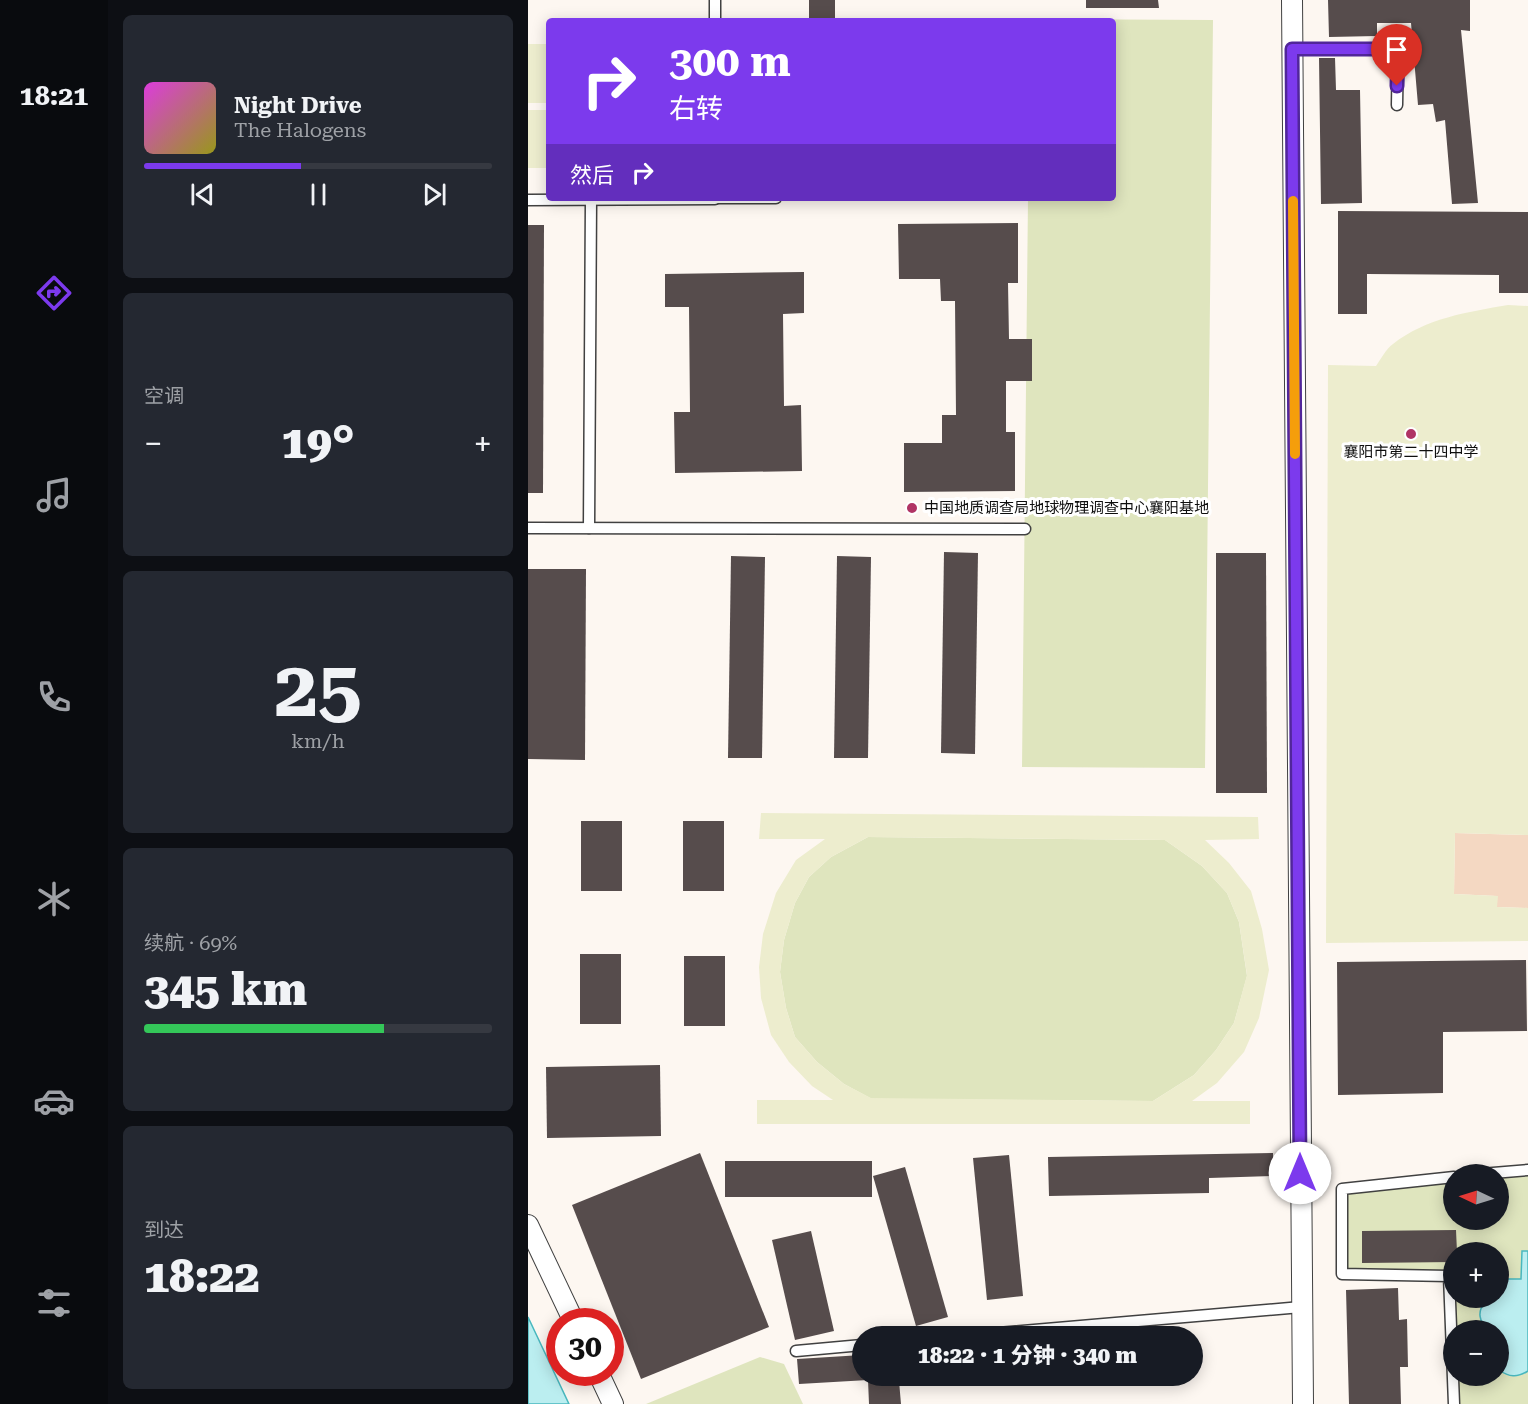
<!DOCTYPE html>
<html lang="zh">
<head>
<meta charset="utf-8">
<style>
  body { margin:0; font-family:"Roboto Serif","Noto Sans SC",serif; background:#242831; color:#f1f3f6; height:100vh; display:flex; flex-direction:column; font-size:22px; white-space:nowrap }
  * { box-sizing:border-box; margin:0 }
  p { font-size:20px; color:#9ea1a6 }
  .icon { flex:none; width:33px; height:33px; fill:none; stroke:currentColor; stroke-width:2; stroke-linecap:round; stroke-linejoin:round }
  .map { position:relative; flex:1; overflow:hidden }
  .panel { display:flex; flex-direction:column; gap:15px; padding:15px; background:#0d0f14; width:420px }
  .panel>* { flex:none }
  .banner { position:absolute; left:18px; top:18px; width:570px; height:183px; border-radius:6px; box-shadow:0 3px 15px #0003; background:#7c3aed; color:#fff; overflow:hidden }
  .needle { width:39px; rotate:274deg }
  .controls { position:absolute; left:915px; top:1164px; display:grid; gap:12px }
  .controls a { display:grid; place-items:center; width:66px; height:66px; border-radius:50%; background:#171b24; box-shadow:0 3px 15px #0003; font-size:30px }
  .speed { position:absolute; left:18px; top:1308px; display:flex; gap:12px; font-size:30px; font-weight:700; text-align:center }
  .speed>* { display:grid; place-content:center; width:78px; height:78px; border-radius:50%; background:#171b24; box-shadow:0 3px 15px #0003; line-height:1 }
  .speed .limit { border:9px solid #d22; background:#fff; color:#111 }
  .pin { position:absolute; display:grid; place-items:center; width:51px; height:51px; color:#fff; margin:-62px -26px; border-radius:50% 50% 50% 0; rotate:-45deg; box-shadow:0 0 6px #0007 }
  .pin .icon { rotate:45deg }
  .me { position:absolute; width:66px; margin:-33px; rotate:0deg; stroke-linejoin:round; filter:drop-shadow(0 0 4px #0008) }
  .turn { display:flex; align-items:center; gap:21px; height:126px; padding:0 24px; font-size:27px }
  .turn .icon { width:78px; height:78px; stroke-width:2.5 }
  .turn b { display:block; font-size:42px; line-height:51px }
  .then { display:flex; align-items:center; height:57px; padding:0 24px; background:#0003; gap:12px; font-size:22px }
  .big { font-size:45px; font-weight:800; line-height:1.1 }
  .panel .tile { flex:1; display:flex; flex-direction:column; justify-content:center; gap:9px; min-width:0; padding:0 21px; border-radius:9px; background:#242831 }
  .panel .dial { align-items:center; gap:0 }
  .dial b { font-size:78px; line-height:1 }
  .song { display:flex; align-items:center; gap:18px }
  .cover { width:72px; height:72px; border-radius:9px; background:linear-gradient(135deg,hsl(300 70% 55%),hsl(60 70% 35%)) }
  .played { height:6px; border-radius:3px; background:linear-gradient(90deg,#7c3aed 45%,#363941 45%) }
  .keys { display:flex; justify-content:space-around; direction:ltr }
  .heat { display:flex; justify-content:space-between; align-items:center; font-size:33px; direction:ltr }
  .charge { height:9px; border-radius:4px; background:linear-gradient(90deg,#34c759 69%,#363941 0) }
  .trip { position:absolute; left:324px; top:1326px; width:351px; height:60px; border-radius:30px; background:#171b24; box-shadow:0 3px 15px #0003; font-weight:800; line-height:60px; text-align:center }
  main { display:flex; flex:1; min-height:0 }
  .tab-bar { display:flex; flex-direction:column; width:108px; justify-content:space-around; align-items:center; background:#090b0e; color:#9ea1a6 }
  .tab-bar .icon { width:42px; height:42px }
  .tab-bar .active { color:#7c3aed }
  .tab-bar b { font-size:27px; color:#f1f3f6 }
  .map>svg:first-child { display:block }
  .green { fill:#dfe5be; fill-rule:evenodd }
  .sand { fill:#f4d8c2 }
  .pitch { fill:#ededce; fill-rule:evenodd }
  .water { fill:#bbeef0; stroke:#49b8bf; stroke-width:1.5 }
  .building { fill:#564c4c }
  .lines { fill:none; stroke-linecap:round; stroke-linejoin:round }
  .service-casing { stroke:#414141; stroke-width:13 }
  .minor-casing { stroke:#414141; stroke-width:22 }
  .service { stroke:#fff; stroke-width:10 }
  .minor { stroke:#fff; stroke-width:20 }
  .route-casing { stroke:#51269a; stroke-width:15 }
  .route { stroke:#7c3aed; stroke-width:10 }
  .slow { stroke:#f59e0b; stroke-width:10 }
  .poi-dot { fill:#b03464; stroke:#fff; stroke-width:2 }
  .labels { text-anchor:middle; stroke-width:6; stroke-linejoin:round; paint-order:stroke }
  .poi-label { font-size:15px; fill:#0e0e0e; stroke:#fff }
</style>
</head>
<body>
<main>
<nav class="tab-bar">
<b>18:21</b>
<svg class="icon active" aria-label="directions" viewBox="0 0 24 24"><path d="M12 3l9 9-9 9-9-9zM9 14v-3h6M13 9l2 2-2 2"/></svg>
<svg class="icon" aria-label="music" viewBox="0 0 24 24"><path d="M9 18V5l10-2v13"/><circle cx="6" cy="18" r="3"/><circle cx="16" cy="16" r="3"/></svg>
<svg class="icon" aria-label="phone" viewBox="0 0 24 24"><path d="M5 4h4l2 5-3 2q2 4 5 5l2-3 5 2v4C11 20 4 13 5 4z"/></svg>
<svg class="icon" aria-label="climate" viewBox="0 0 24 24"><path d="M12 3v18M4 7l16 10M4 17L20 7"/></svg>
<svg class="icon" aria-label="car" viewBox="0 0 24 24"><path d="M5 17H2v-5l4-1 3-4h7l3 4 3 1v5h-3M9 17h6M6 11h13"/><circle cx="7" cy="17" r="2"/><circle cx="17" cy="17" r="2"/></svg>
<svg class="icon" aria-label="filters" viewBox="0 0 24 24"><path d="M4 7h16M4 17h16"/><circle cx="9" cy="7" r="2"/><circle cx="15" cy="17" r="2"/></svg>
</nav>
<section class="panel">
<div class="tile">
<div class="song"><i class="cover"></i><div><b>Night Drive</b><p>The Halogens</p></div></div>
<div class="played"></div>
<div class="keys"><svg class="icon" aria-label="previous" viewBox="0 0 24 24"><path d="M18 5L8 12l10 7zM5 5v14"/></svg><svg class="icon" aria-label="pause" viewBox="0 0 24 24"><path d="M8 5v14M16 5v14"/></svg><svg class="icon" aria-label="next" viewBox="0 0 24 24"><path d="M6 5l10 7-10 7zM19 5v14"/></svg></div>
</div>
<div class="tile"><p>空调</p>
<div class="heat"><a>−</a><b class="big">19°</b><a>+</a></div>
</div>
<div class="tile dial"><b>25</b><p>km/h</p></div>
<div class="tile"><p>续航 · 69%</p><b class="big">345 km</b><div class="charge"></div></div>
<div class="tile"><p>到达</p><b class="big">18:22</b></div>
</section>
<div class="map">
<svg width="1000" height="1404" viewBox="0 0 1000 1404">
  <rect width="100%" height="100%" fill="#fdf7f1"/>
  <g class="green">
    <polygon points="502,19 685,20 677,768 494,767 500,198 585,198 585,21 502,21"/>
    <polygon points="340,837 637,840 674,866 699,893 711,922 719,976 706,1023 688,1050 666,1075 625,1101 344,1099 316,1084 289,1062 267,1037 258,1008 252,972 256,940 267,903 281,877 303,857"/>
    <path d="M1000 1170V1404H926L921 1276 814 1274V1189L925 1177 926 1220H970V1174ZM926 1252H970V1298H926ZM926 1330H970V1376H926Z"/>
    <polygon points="232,1357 256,1364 275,1404 118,1404"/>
  </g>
  <polygon class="sand" points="927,833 1000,835 1000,908 969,907 969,896 926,894"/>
  <g class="pitch">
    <rect x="0" y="44" width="21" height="59"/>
    <rect x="0" y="110" width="21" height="58"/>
    <path d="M980 305 1000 306V835L927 833 926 894 970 896 969 907 1000 908V941L798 943 800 365 848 366C853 359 858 349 865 344 898 318 940 312 980 305Z"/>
    <path d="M233 813 730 817 731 839 677 840 701 863 723 891 734 929 741 970 731 1018 716 1052 689 1083 664 1101H722V1124H229V1100H305L284 1086 261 1062 243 1035 233 998 231 967 235 934 248 893 268 860 297 839H231ZM340 837 637 840 674 866 699 893 711 922 719 975 706 1023 688 1050 666 1075 625 1101 343 1098 316 1084 289 1062 267 1037 258 1008 252 972 256 940 267 903 281 877 303 857Z"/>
  </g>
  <g class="water">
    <path d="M994 1251H1000V1371C989 1378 981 1377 971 1370L970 1330H956C955 1326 953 1321 952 1316 951 1305 961 1298 970 1298L971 1279H993Z"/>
    <polygon points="0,1317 41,1404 0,1404"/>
  </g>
  <g class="building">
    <rect x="281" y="0" width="26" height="21"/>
    <polygon points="558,0 630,0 631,8 558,8"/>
    <polygon points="800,0 942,0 942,31 933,30 950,203 924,204 917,120 908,122 905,104 890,105 883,23 849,23 849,36 801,37"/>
    <polygon points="791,58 807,58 808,90 832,90 834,203 793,204"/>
    <polygon points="810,211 1000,212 1000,293 971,293 971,275 839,274 839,314 810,314"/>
    <polygon points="490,223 490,283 480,283 481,339 504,339 504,381 478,381 478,432 487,432 487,491 376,492 376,443 414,443 414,415 428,415 427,301 413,301 412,279 371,279 370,224"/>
    <polygon points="0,225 16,225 15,493 0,493"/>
    <polygon points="276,272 276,313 255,314 256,406 273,405 274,471 147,473 146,412 162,412 161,307 137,307 137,274"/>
    <polygon points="416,552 450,553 447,754 413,753"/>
    <polygon points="688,553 738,553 739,793 688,793"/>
    <polygon points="203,556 237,557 234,758 200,758"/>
    <polygon points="309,556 343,557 340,758 306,758"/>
    <polygon points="0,569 58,569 57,760 0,759"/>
    <rect x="53" y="821" width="41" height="70"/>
    <rect x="155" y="821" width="41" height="70"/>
    <rect x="52" y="954" width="41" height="70"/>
    <rect x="156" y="956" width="41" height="70"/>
    <polygon points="998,960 999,1031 915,1032 915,1093 810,1095 809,962"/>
    <polygon points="132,1065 133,1136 19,1138 18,1067"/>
    <polygon points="172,1153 241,1327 113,1379 44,1205"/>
    <polygon points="745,1153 745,1176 681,1178 681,1193 521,1196 520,1157"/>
    <polygon points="481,1155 495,1296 459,1300 445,1158"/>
    <rect x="197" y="1161" width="147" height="36"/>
    <polygon points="377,1167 420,1317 388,1326 345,1176"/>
    <polygon points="928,1230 929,1252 926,1252 926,1262 834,1263 834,1231"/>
    <polygon points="283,1231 306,1331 267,1340 244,1240"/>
    <polygon points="870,1288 871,1320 879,1319 880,1367 872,1367 873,1404 821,1404 818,1290"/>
    <polygon points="334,1355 334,1376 421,1376 421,1377 371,1381 373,1404 341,1404 340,1380 271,1384 269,1359"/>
  </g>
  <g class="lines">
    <g class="service-casing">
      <g id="service">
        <polyline points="187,21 187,0"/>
        <polyline points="764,49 870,49 869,105"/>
        <polyline points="187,198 248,198"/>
        <polyline points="0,200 187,199"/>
        <polyline points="0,528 497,529"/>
        <polyline points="61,528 63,199"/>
        <polyline points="953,1174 1000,1170"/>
        <polyline points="926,1177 814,1189 814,1274 921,1276 926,1404"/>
        <polyline points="435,1336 773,1307"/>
        <polyline points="268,1351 334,1345"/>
      </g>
    </g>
    <g class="minor-casing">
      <g id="minor">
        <polyline points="764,0 775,1404"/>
        <polyline points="0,1225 46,1322"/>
        <polyline points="70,1372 85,1404"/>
      </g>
    </g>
    <use href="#service" class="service"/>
    <use href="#minor" class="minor"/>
  </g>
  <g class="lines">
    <g class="route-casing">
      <polyline id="route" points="772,1173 764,49 870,49 869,86"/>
    </g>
    <use href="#route" class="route"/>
    <polyline class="slow" points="765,201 767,454"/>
  </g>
  <g class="poi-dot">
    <circle cx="883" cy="434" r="6"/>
    <circle cx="384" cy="508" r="6"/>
  </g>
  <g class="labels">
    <g class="poi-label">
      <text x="883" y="457">襄阳市第二十四中学</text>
      <text x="396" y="513" text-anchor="start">中国地质调查局地球物理调查中心襄阳基地</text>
    </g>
  </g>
</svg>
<div class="controls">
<a><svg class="needle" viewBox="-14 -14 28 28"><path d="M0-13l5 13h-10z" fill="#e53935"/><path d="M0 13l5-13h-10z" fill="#9ea1a6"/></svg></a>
<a>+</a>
<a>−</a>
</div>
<div class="speed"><div class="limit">30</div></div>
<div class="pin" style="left:869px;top:86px;background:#d93025"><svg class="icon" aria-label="arrive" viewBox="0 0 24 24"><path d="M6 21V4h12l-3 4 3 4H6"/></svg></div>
<svg class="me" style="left:772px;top:1173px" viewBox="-20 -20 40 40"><circle r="19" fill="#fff"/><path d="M0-13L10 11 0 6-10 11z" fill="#7c3aed"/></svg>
<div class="trip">18:22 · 1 分钟 · 340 m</div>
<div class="banner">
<div class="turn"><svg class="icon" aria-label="right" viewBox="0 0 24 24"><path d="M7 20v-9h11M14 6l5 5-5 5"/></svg><div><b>300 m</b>右转</div></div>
<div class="then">然后<svg class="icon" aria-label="right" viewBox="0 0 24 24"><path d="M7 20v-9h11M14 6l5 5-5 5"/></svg></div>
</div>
</div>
</main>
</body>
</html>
